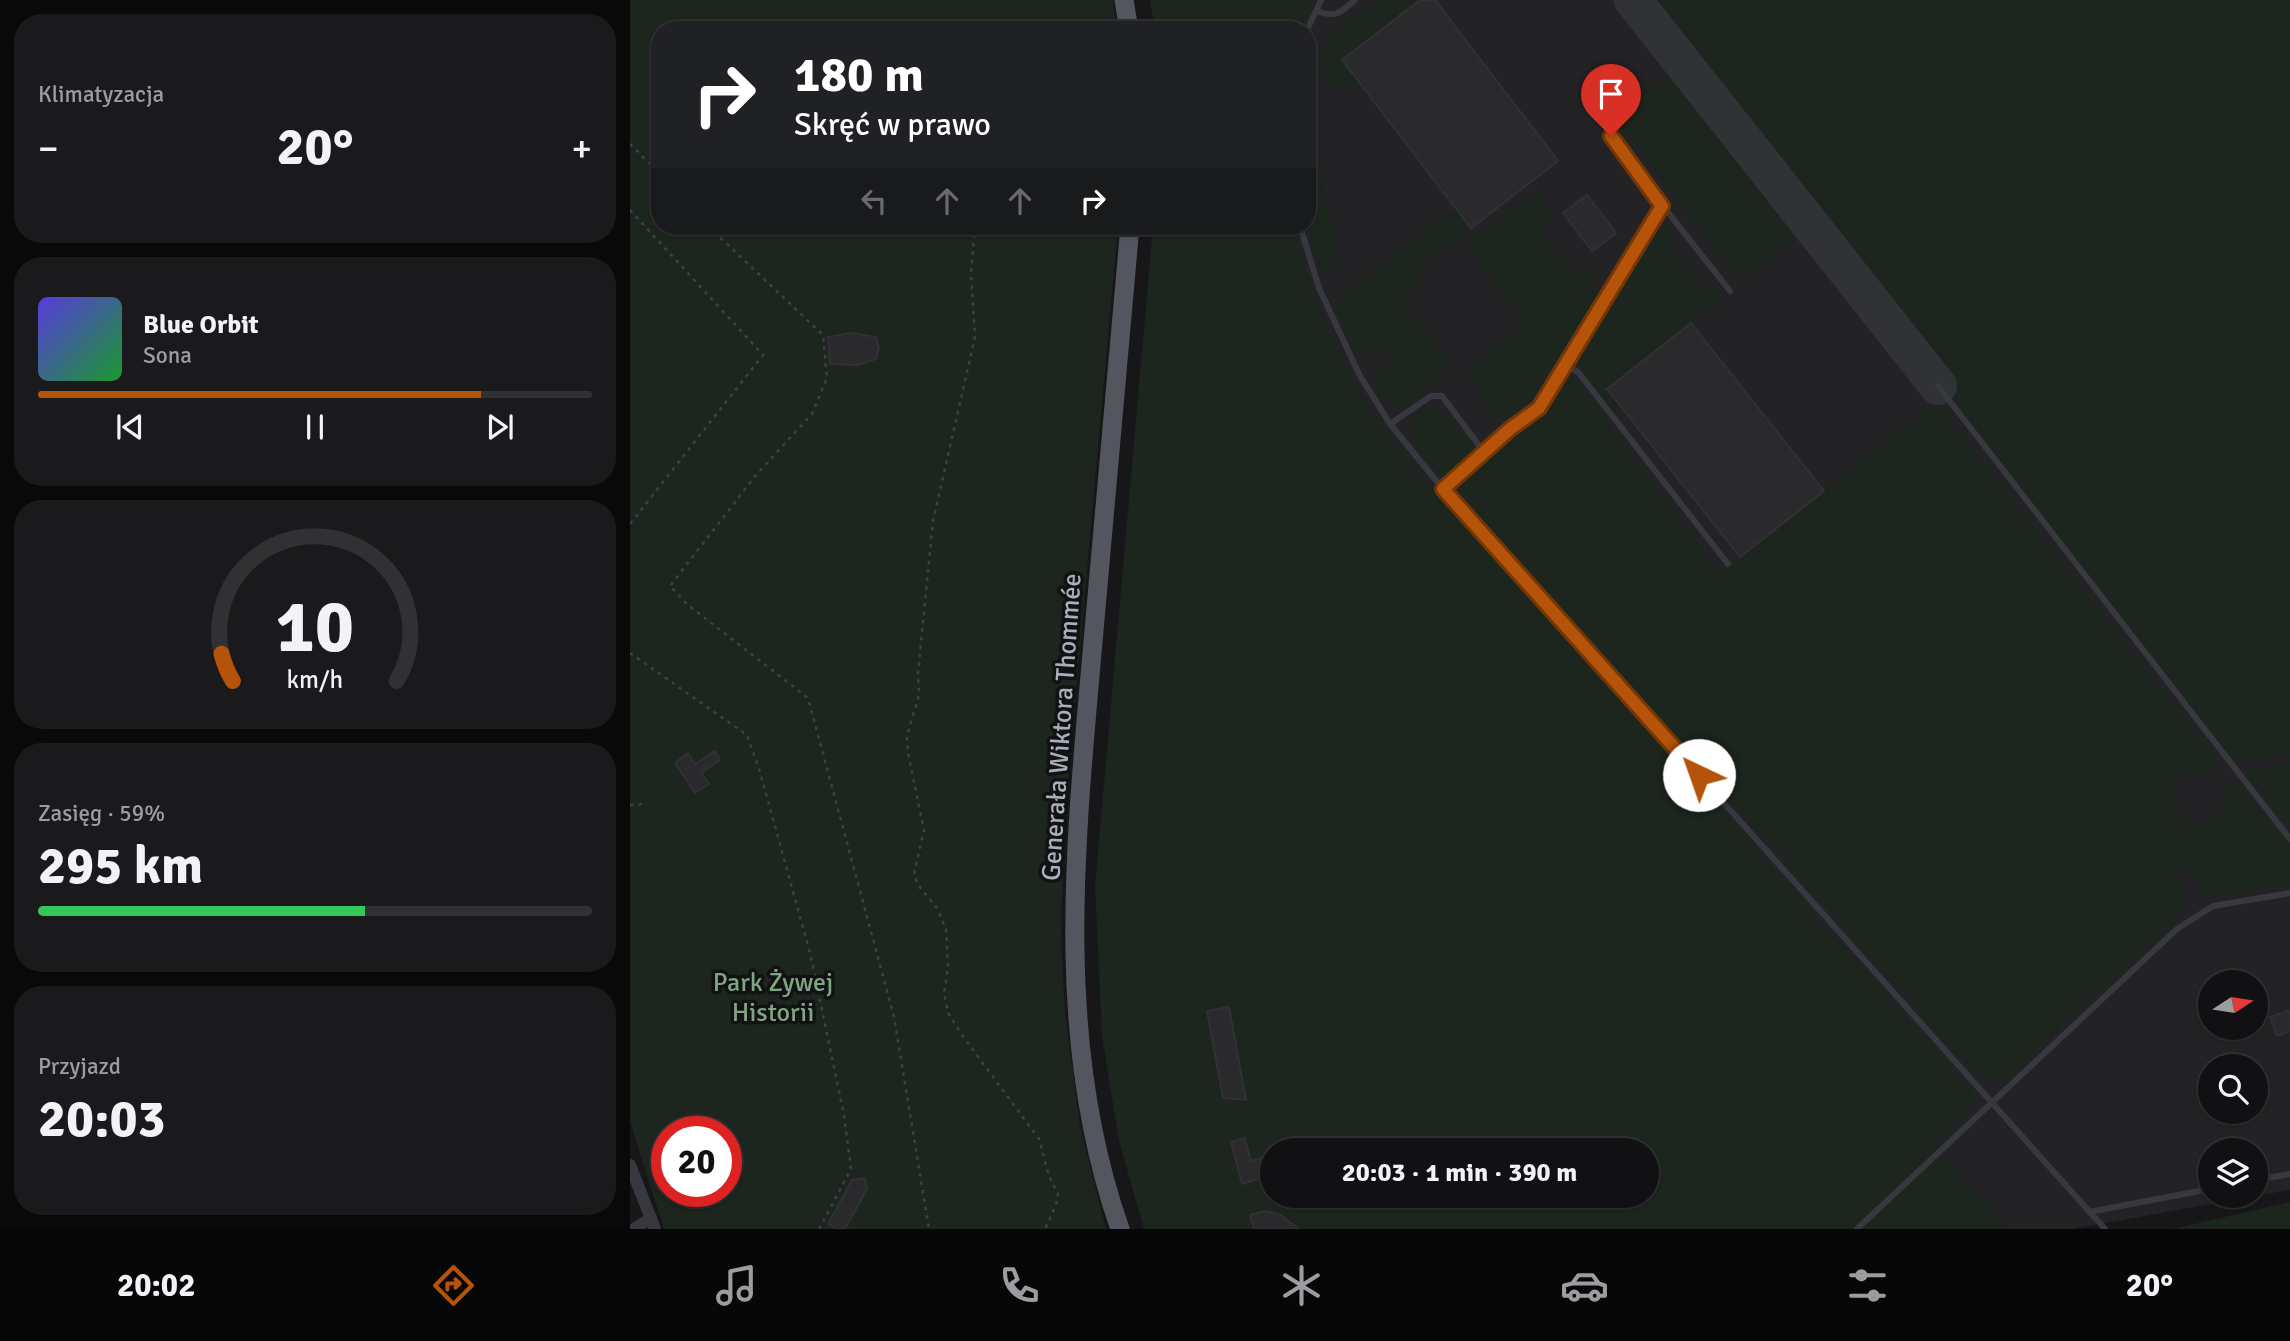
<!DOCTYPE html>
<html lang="pl">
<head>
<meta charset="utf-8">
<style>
  body { margin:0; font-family:Signika,sans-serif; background:#1a1a1c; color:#f1f3f6; height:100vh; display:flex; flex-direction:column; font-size:26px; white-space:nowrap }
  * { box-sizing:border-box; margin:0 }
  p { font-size:23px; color:#9c9da0 }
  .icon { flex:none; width:38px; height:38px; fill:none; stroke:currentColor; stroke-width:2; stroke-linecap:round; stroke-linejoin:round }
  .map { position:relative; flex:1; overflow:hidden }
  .side { display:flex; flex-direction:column; gap:14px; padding:14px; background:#09090a; width:630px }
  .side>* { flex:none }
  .top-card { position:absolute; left:21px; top:21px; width:665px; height:214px; border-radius:28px; box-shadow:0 2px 5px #0004,0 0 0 2px #303133; background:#202124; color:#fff; overflow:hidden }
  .needle { width:46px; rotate:78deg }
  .fabs { position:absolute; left:1568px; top:970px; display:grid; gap:14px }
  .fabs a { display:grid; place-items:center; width:70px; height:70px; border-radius:50%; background:#111113; box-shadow:0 2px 5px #0004,0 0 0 2px #303133; font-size:35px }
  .speed { position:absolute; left:21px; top:1116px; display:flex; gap:14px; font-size:35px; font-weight:700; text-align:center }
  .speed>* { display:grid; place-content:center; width:91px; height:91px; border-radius:50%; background:#111113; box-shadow:0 2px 5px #0004,0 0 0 2px #303133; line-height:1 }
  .speed .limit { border:10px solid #d22; background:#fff; color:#111 }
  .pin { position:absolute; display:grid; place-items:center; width:60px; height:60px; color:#fff; margin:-72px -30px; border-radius:50% 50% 50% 0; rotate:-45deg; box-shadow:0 0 7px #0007 }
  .pin .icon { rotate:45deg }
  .me { position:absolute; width:77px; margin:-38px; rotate:318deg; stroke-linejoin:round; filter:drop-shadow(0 0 5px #0008) }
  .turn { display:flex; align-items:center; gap:24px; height:147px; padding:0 28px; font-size:32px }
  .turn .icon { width:91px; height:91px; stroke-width:2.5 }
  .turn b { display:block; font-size:49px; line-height:60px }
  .lanes { display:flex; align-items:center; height:66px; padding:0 28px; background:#0003; justify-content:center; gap:35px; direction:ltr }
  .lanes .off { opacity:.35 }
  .big { font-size:52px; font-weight:700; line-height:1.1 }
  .side .widget { flex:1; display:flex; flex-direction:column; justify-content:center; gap:10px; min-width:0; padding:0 24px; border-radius:28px; background:#1a1a1c }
  .side .dial { align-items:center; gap:0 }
  .dial svg { height:182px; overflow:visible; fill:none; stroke:#303133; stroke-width:7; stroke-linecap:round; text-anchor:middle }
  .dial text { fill:#f1f3f6; stroke:none }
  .song { display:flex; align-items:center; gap:21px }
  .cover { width:84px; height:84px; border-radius:10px; background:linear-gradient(135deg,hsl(250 70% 55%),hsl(130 70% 35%)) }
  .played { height:7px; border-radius:4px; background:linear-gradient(90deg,#b45309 80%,#303133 80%) }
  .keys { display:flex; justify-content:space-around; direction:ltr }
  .heat { display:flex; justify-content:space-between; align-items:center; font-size:38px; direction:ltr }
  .charge { height:10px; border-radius:5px; background:linear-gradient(90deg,#34c759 59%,#303133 0) }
  .trip { position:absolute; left:630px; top:1138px; width:399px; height:70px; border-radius:35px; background:#111113; box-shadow:0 2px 5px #0004,0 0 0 2px #303133; font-weight:700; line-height:70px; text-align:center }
  .menu { display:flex; height:112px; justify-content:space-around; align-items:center; background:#070708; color:#9c9da0 }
  .menu .icon { width:49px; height:49px }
  .menu .active { color:#b45309 }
  .menu b { font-size:32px; color:#f1f3f6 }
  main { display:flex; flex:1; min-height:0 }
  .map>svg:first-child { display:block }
  .built { fill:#232326; fill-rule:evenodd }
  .green { fill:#1c251e; fill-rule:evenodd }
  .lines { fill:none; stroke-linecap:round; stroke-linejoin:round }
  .taxiway { stroke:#303236; stroke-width:38 }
  .building { fill:#2a2a2d; stroke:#313135; stroke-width:2 }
  .path { stroke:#3d4046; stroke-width:2.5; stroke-dasharray:3.5 5; stroke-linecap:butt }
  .service { stroke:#38393e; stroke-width:6 }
  .minor { stroke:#38393e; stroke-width:12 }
  .primary { stroke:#53565e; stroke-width:19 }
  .route-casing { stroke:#753606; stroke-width:18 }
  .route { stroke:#b45309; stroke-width:12 }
  .labels { text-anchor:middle; stroke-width:7; stroke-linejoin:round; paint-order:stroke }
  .street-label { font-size:26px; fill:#a8aeba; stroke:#121214 }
  .park-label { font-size:26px; fill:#7ea681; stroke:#121214 }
</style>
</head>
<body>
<main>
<section class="side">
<div class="widget"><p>Klimatyzacja</p>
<div class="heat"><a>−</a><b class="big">20°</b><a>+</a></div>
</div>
<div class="widget">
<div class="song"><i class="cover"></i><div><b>Blue Orbit</b><p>Sona</p></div></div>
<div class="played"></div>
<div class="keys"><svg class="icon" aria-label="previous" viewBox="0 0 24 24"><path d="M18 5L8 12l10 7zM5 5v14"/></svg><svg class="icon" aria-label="pause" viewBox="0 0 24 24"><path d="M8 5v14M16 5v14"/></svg><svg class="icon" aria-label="next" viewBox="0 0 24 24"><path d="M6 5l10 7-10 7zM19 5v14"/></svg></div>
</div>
<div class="widget dial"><svg viewBox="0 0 100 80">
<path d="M14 69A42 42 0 1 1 86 69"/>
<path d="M14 69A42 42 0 0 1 9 57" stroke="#b45309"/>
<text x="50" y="56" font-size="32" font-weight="700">10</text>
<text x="50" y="72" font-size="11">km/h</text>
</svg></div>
<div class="widget"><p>Zasięg · 59%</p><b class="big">295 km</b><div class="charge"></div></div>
<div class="widget"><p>Przyjazd</p><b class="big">20:03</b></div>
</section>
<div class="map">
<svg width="1660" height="1229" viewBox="0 0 1660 1229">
  <rect width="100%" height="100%" fill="#171719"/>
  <path class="built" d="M651 0H1660V1190L1442 1229H1378L1262 1101 681 384 644 226H677V30H636ZM1580 982H1626V1027H1580ZM1580 1066H1626V1111H1580ZM1580 1150H1626V1195H1580Z"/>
  <g class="green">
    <path d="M0 0H483L488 30H30V226H488L435 815 431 934 435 1013 450 1126 476 1229H34L0 1122ZM37 1132H96V1192H37Z"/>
    <polygon points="520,0 683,0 670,30 525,30"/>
    <polygon points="743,0 786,0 712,60 729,82 718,89 696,83 693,49 700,37"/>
    <path d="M1030 0H1660V754C1641 758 1614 771 1599 754L1317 393 1329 383 1033 7 1028 10 1025 7Z"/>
    <polygon points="1038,74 1166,239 1112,282 984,117"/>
    <polygon points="677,137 682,140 711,260 708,267 701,270 692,270 688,266 677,223"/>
    <polygon points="907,190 922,218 911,231 946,276 957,270 967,281 971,291 942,342 893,412 881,420 870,418 852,397 840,372 845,360 896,324 834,242 844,235 848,236"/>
    <path d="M825 208 841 228 785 272 792 284 772 300 815 358 811 375 785 400 769 406C740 396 736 375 762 359L753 345 737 355C717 350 709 322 708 303L718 291Z"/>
    <path d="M523 226H662C678 283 706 355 738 405 753 428 771 449 787 470L1339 1087 1344 1095C1340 1118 1320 1130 1304 1147L1378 1229H514L489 1141 472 1036 465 886ZM642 1150H1017V1195H642Z"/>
    <polygon points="1034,227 1043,231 1035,241 1076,292 1085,284 1094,296 977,389 992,408 985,413 947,363 1026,230"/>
    <path d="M940 373 1093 575 1115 553 1305 402 1590 764 1584 775 1562 772C1531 789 1539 801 1557 825L1576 827 1593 813 1596 795 1595 786 1601 780 1607 782 1660 847V884L1582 898 1572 893 1560 872H1548C1553 892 1560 898 1549 918L1379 1075C1367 1084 1358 1082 1346 1075L831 497 830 485 915 411Z"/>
    <path d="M794 404 806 406 844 445 843 457 821 476 811 475C788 448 764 437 794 404Z"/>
    <polygon points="1660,761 1660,826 1617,776 1618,770"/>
    <polygon points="1660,1202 1660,1229 1542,1229"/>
  </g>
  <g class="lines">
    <polyline class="taxiway" points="1003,0 1308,386"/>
  </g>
  <g class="building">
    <polygon points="790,0 805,0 928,161 841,228 712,60"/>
    <polygon points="957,195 986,233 962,251 933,213"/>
    <polygon points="1061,323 1194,491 1110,557 977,389"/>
    <polygon points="221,333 246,337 249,348 246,359 228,365 200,364 198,337"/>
    <polygon points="85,751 90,760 71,773 79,784 65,793 45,763 58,753 65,764"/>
    <polygon points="599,1007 604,1034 616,1100 593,1098 577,1011"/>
    <polygon points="1660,1010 1660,1031 1647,1036 1640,1017"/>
    <polygon points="615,1138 621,1161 638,1156 642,1175 612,1184 601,1142"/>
    <polygon points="235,1178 237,1189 215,1229 207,1229 198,1224 222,1180"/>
    <polygon points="635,1211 649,1214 669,1229 624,1229 620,1215"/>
  </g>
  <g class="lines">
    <g class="path">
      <polyline points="0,144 30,174"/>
      <polyline points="0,210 133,355 0,524"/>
      <polyline points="78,226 193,335 197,378 182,414 126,475 40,586 58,605 178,698 264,1017 299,1229"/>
      <polyline points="345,226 341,273 345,337 303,521 288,673 289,695 277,736 278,753 294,830 284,874 288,885 307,908 316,929 318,968 314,993 318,1013 332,1035 409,1139 419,1176 428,1194 426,1205 415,1229"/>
      <polyline points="0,653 117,735 130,772 180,953 214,1115 221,1169 189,1229"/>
      <polyline points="0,805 15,804"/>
    </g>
    <g class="service">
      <path d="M686 11C707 18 710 13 725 0"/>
      <polyline points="677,30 691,0"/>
      <polyline points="1033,206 1100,291"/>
      <polyline points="670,226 689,288 729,374 760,424 813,489 1475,1229"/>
      <polyline points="935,365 948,372 1098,564"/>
      <polyline points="1308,386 1660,839"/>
      <polyline points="760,424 801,396 812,396 854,452"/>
      <polyline points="813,489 880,429 909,408 1033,206 981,136"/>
      <polyline points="1626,1180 1660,1174"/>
      <polyline points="1459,1212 1580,1189"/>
      <polyline points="1227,1229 1547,929 1583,906 1660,893"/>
    </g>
    <g class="minor">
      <polyline points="0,1165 25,1229"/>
      <polyline points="4,1229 21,1218"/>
    </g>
    <g class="primary">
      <polyline points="494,0 499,30"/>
      <path d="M490 1229C424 1042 445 846 462 653 474 510 488 368 500 226"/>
    </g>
  </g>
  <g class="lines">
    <g class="route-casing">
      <polyline id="route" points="981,136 1032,206 909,408 880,429 813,489 1069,775"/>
    </g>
    <use href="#route" class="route"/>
  </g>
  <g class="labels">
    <g class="street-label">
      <text transform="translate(431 727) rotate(-86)" y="9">Generała Wiktora Thommée</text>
    </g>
    <g class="park-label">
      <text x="143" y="991">Park Żywej<tspan x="143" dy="30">Historii</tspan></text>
    </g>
  </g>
</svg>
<div class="fabs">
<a><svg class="needle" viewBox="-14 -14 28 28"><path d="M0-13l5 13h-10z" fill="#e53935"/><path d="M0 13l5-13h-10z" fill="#9c9da0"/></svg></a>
<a><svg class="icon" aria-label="search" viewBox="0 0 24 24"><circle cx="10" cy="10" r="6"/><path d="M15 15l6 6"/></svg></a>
<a><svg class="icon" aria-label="layers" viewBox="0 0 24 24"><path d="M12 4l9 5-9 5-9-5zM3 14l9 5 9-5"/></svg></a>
</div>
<div class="speed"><div class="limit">20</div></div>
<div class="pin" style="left:981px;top:136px;background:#d93025"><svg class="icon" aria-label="arrive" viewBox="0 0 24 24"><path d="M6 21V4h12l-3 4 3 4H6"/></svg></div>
<svg class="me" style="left:1069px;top:775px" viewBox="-20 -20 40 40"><circle r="19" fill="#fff"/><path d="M0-13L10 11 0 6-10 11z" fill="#b45309"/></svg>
<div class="trip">20:03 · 1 min · 390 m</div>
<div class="top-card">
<div class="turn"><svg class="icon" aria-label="right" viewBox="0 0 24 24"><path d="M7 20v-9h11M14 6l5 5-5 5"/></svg><div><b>180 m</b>Skręć w prawo</div></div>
<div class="lanes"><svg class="icon off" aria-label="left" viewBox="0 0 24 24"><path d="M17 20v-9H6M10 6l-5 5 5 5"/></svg><svg class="icon off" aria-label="ahead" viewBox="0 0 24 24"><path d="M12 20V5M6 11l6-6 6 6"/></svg><svg class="icon off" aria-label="ahead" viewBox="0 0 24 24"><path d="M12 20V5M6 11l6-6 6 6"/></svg><svg class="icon" aria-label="right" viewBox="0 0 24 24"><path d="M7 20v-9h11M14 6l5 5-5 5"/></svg></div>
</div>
</div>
</main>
<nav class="menu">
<b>20:02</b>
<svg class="icon active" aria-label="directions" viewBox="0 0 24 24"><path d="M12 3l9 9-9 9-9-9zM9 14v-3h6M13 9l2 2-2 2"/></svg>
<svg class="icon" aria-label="music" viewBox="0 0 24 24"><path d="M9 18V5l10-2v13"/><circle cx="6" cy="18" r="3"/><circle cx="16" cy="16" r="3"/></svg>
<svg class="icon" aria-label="phone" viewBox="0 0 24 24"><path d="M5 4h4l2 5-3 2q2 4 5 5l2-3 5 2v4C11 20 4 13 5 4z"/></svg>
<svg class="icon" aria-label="climate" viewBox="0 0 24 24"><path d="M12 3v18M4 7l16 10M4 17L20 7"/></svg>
<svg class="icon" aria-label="car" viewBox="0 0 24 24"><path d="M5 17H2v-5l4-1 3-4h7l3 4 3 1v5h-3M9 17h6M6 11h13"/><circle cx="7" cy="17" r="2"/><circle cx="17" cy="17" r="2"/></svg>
<svg class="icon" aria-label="filters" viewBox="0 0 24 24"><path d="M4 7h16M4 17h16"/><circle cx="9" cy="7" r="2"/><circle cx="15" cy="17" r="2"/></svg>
<b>20°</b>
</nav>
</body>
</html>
